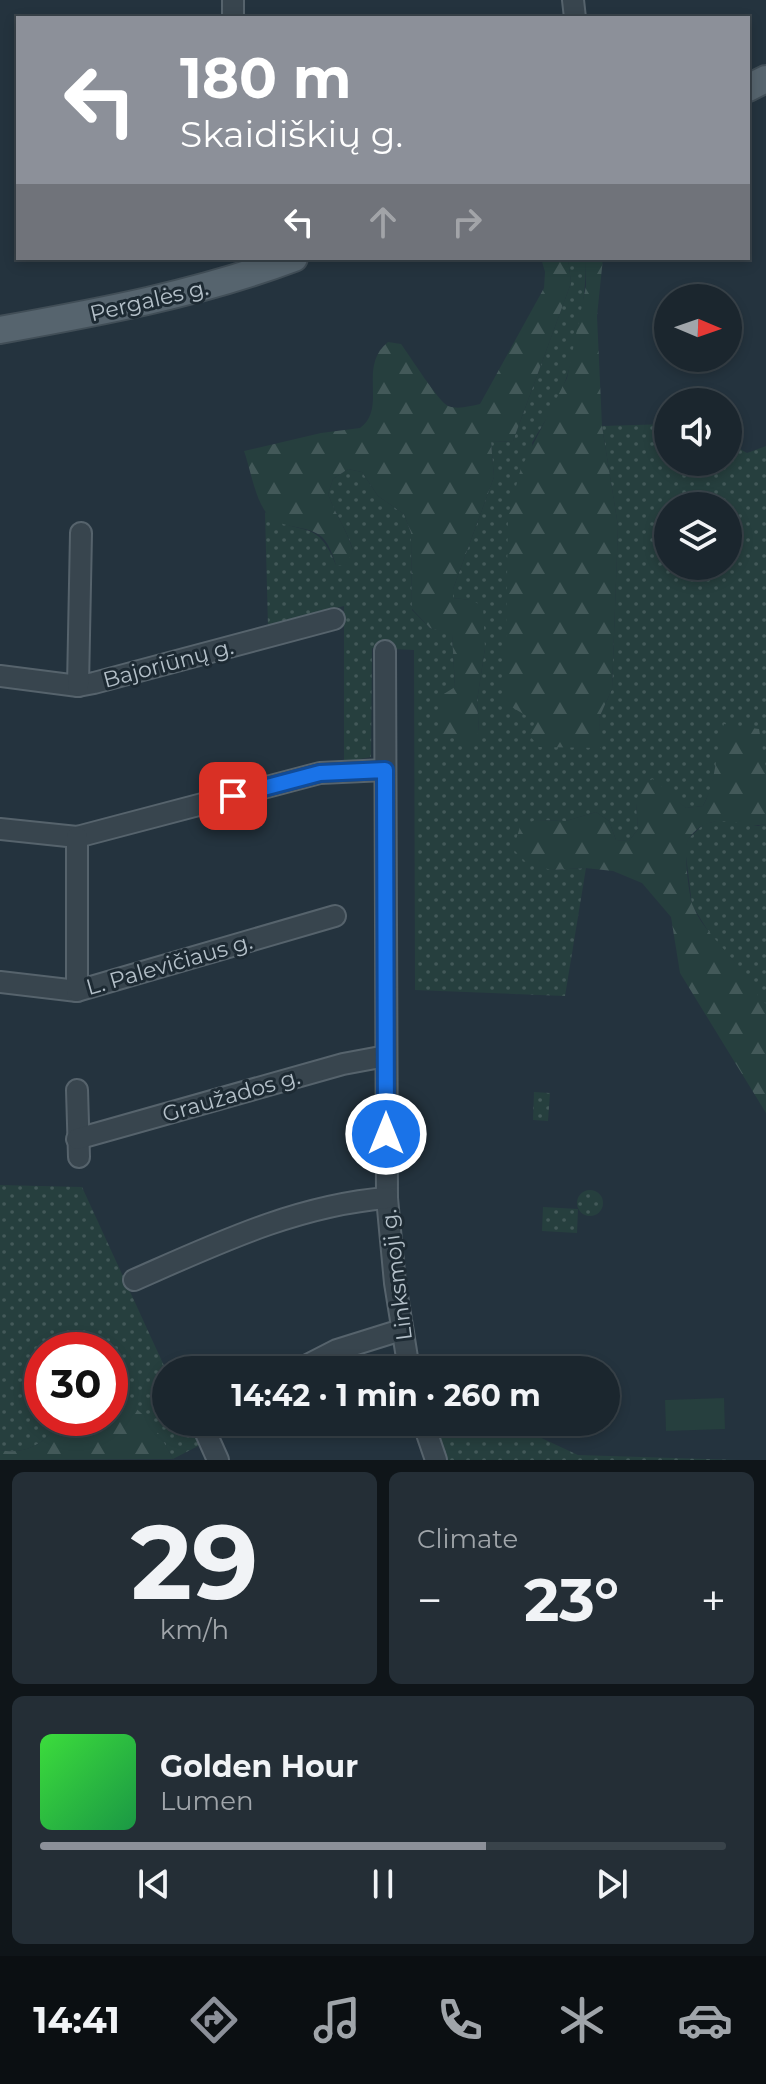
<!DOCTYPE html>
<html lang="en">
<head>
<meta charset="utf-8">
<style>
  body { margin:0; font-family:Montserrat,sans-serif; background:#242e36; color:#f1f3f6; height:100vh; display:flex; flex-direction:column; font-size:30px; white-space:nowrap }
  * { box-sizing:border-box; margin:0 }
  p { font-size:26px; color:#a0a5aa }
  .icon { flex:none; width:44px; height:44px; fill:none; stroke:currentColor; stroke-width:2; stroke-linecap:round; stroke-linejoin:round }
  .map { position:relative; height:1460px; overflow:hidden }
  .drawer { display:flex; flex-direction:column; gap:12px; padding:12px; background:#0f1519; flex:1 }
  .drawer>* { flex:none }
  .banner { position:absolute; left:16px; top:16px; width:734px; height:244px; border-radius:0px; box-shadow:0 4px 12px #0003,0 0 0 2px #39434a; background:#8c9099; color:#fff; overflow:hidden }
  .needle { width:52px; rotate:92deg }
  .tools { position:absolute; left:654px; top:284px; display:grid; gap:16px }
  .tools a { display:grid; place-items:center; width:88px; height:88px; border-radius:50%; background:#1b262e; box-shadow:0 4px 12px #0003,0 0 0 2px #39434a; font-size:40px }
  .speed { position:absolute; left:24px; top:1332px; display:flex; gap:16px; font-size:40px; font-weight:700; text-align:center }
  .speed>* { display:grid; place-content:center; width:104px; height:104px; border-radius:50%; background:#1b262e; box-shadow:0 4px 12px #0003,0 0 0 2px #39434a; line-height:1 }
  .speed .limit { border:12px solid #d22; background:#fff; color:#111 }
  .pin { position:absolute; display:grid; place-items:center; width:68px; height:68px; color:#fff; margin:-34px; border-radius:16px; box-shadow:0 4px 12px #0006 }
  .me { position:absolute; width:88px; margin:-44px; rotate:0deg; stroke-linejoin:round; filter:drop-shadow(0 0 6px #0008) }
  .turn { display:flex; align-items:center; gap:28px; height:168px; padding:0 32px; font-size:36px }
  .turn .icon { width:104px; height:104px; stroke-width:2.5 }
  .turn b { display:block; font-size:56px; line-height:68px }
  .lanes { display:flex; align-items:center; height:76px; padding:0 32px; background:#0003; justify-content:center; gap:40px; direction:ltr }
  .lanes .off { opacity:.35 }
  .big { font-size:60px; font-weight:700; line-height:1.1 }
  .drawer .widget { flex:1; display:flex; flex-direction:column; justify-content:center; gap:12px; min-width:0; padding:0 28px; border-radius:12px; background:#242e36 }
  .drawer .dial { align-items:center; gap:0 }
  .dial b { font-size:104px; line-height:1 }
  .song { display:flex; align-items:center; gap:24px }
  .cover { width:96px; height:96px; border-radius:12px; background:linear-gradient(135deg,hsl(120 70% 55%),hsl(140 70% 35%)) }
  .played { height:8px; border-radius:4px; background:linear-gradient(90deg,#8c9099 65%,#39434a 65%) }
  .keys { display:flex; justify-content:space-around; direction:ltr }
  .heat { display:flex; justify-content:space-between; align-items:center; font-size:44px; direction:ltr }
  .drawer .tiles { flex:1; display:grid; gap:12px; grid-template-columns:1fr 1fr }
  .widget:last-child { grid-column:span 2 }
  .trip { position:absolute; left:152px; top:1356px; width:468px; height:80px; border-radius:40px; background:#1b262e; box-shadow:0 4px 12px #0003,0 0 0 2px #39434a; font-weight:700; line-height:80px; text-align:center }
  .tabs { display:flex; height:128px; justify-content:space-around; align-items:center; background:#0b0f12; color:#a0a5aa }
  .tabs .icon { width:56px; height:56px }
  .tabs .on { color:#8c9099 }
  .tabs b { font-size:36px; color:#f1f3f6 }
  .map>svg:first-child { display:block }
  .green { fill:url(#green-dots); fill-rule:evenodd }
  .forest { fill:url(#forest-firs) }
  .pitch { fill:#263f3e }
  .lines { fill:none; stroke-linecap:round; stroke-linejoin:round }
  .minor-casing { stroke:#56636c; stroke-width:24 }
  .major-casing { stroke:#414e57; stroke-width:30 }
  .minor { stroke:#38454e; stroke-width:20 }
  .major { stroke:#56646e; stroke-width:26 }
  .route-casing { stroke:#114b97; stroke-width:20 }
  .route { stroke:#1a73e8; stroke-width:14 }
  .labels { text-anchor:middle; stroke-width:6; stroke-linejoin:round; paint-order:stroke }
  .street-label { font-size:22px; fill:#b4c0c9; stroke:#1d2a33 }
</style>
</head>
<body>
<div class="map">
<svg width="766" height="1460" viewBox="0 0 766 1460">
  <defs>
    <pattern id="green-dots" width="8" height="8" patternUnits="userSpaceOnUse" patternTransform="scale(2)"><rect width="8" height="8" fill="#263f3e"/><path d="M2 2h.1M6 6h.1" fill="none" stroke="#435959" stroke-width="1.8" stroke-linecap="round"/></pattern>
    <pattern id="forest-firs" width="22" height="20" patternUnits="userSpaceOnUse" patternTransform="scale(2)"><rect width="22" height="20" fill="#263f3e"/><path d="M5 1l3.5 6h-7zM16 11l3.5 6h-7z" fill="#435959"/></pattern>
  </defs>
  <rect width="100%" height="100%" fill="#24333e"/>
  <g class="green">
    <path d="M568 258H586C586 297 579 338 567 376 560 399 544 422 532 443L600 748 599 718 612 689 618 526 602 426 668 424V462H728V442L747 453 766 446V768L765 766H716L711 789 703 806 686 808 663 790 636 803 638 829 629 841 616 840 609 821 596 812 566 821 535 820 551 870 586 868 565 996 415 990 414 650 372 648 371 757 344 762V606L268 627 265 512C300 540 316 514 336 565H345L353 550C347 530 335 514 328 494L333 479 348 469 362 472 378 496 404 514 411 533 412 610 430 628 452 633 455 688 479 732 477 701 485 648 471 600 453 598V589L494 477 491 442 513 441 571 283ZM668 506H728V566H668Z"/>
    <polygon points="725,819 758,826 766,824 766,1004 757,996 732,959 713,939 692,905 685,848 688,839 704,824"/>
    <polygon points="534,1092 550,1093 548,1121 533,1120"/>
    <path d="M0 1185 82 1187 166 1370V1422H190L200 1445 173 1459C160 1434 139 1403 110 1397V1350H42V1418H64C48 1440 29 1456 0 1450Z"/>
    <circle cx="590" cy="1203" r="13"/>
    <polygon points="543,1207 578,1209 577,1233 542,1231"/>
    <polygon points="433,1422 507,1422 578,1455 737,1460 444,1460"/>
  </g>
  <g class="forest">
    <path d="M541 258H568L571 283 513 441 491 442 494 477 453 589V598L471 600 483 606 485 648 477 701 479 732 469 744 442 733 439 697 455 687 452 634 430 628 412 609 411 533 404 514 378 496 362 472 348 469 333 479 328 494C335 514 347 530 353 551L345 566 336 565C333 556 329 544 322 537 306 523 277 531 265 511 255 497 250 468 244 451L321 433 360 428C388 407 357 367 388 342L401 344C410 356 438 401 448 406 458 410 470 406 480 404L544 288 545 272Z"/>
    <polygon points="586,258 603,258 597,316 602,426 618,526 612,689 599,718 601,748 539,747 530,736 535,721 505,703 508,516 521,468 567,378 586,286"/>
    <path d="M724 724 759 729 766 768V824C746 829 727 815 706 824 700 826 691 834 688 840 683 848 689 897 693 906 702 928 719 942 733 960 745 975 752 991 766 1004V1113L680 973 671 917 642 883 613 871 585 868 551 870 527 863 513 849 520 827 535 820 566 821 596 812 609 821 616 840 629 841 638 829 636 803 641 784 653 779 686 808 703 806C717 780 715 752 724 724Z"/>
    <path d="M110 1397C142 1403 159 1432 173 1459L0 1460V1450C29 1456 48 1440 64 1418H110Z"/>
  </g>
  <polygon class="pitch" points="724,1398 725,1429 666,1431 665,1400"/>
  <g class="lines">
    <g class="minor-casing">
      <g id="minor">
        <polyline points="233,0 233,18"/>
        <polyline points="573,0 575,18"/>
        <polyline points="385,651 387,1198 395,1283 409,1370"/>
        <polyline points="0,676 78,686 94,683 334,619"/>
        <polyline points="78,686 81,533"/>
        <polyline points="0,829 77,837 320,773 385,770"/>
        <polyline points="0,982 77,991 335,916"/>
        <polyline points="77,991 77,837"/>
        <polyline points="77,1090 79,1157"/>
        <polyline points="77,1139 343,1064 386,1056"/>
        <path d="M134 1280C216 1244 297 1205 387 1198"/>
        <polyline points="298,1370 337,1350 401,1330"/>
        <polyline points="201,1422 218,1460"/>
        <polyline points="423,1422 436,1460"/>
      </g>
    </g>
    <g class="major-casing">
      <g id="major">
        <polyline points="748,88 766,79"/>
        <path d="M0 330C100 312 198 294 294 258"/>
      </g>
    </g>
    <use href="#minor" class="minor"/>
    <use href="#major" class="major"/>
  </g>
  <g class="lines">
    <g class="route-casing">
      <polyline id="route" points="233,796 320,773 385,770 386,1134"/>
    </g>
    <use href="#route" class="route"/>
  </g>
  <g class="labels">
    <g class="street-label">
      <text transform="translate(149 300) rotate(-13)" y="8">Pergalės g.</text>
      <text transform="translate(168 663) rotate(-15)" y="8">Bajoriūnų g.</text>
      <text transform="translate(169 964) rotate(-16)" y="8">L. Palevičiaus g.</text>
      <text transform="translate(231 1095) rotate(-16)" y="8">Graužados g.</text>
      <text transform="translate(396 1275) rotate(-97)" y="8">Linksmoji g.</text>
    </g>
  </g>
</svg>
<div class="tools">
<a><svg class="needle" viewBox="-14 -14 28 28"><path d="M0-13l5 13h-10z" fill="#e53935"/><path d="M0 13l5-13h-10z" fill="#a0a5aa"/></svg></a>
<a><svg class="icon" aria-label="sound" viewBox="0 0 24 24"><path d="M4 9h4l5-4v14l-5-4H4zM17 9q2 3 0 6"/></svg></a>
<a><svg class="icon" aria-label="layers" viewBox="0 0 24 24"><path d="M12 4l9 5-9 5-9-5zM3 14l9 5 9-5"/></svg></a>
</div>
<div class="speed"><div class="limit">30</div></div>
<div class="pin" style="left:233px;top:796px;background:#d93025"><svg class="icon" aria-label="arrive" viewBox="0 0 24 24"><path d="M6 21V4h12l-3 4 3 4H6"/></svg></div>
<svg class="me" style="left:386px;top:1134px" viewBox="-20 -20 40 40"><circle r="17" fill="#1a73e8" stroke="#fff" stroke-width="3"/><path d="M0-11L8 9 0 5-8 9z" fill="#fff"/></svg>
<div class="trip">14:42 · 1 min · 260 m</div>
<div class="banner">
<div class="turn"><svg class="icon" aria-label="left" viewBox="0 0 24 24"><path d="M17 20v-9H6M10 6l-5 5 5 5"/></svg><div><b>180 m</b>Skaidiškių g.</div></div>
<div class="lanes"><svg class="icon" aria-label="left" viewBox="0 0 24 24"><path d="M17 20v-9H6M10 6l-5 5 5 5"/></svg><svg class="icon off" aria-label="ahead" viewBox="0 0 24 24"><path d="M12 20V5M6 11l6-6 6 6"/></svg><svg class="icon off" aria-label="right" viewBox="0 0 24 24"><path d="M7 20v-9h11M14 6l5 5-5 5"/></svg></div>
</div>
</div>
<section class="drawer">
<div class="tiles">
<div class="widget dial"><b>29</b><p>km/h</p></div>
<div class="widget"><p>Climate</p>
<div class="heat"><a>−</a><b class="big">23°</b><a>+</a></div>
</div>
<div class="widget">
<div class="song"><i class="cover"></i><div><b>Golden Hour</b><p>Lumen</p></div></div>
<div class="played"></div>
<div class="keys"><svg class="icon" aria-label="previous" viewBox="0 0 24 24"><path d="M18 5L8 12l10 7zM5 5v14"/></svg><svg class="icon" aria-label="pause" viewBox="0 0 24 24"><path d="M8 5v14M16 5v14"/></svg><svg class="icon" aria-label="next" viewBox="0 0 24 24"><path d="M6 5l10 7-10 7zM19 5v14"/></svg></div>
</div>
</div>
</section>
<nav class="tabs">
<b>14:41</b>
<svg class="icon on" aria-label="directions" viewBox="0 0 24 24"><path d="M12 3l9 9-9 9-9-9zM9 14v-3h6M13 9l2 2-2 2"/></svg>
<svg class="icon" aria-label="music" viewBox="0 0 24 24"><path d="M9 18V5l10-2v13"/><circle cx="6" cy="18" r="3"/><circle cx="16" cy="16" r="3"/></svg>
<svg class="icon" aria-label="phone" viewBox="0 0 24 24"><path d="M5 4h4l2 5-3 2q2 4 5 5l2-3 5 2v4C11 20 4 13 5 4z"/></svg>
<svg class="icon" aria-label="climate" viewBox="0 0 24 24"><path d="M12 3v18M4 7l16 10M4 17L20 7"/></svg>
<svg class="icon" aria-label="car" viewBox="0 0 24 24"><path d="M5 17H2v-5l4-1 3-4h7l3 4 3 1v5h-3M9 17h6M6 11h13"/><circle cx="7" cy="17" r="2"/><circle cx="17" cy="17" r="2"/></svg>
</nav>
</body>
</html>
